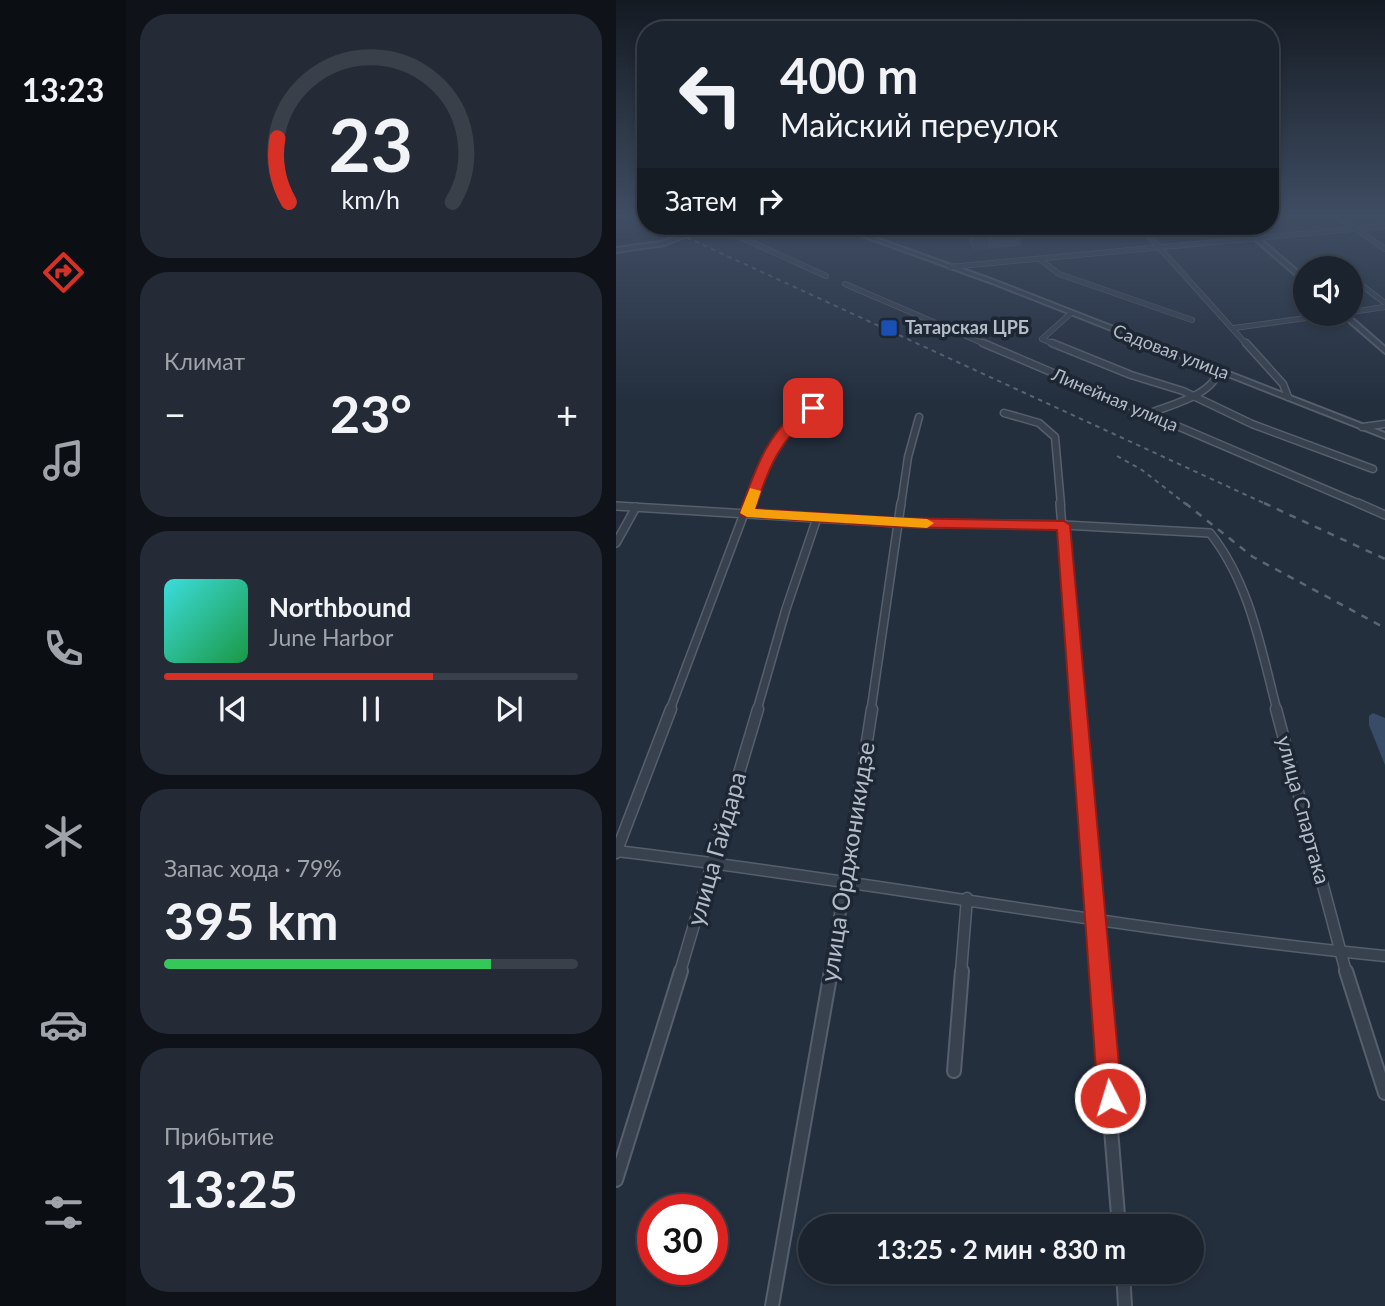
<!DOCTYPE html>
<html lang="ru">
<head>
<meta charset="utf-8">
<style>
  body { margin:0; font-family:Lato,sans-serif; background:#242b36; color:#f1f3f6; height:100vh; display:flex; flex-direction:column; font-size:26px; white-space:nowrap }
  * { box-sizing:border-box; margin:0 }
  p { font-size:23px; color:#a0a4aa }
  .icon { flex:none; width:38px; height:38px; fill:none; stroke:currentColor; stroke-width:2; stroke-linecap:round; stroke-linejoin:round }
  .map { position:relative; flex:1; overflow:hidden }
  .drawer { display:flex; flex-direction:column; gap:14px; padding:14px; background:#0f1319; width:490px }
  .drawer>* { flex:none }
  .hud { position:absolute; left:21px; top:21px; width:642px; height:214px; border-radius:28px; box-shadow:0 4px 10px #0003,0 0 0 2px #39404a; background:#1b232e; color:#f1f3f6; overflow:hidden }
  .fabs { position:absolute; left:677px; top:256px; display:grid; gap:14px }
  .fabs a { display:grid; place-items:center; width:70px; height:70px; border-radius:50%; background:#1b232e; box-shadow:0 4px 10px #0003,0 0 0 2px #39404a; font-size:35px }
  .speed { position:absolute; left:21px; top:1194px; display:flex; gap:14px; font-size:35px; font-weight:700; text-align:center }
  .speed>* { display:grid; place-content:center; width:91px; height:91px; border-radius:50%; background:#1b232e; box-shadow:0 4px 10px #0003,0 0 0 2px #39404a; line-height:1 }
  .speed .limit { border:10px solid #d22; background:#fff; color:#111 }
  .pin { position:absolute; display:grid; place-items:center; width:60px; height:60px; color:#fff; margin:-30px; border-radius:14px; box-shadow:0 4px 10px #0006 }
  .me { position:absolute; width:77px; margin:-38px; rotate:355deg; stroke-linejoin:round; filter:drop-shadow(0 0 5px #0008) }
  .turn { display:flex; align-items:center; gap:24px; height:147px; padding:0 28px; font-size:32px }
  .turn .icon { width:91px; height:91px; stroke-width:2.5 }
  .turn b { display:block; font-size:49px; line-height:60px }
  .then { display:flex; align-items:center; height:66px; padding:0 28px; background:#0003; gap:14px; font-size:26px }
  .big { font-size:52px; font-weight:700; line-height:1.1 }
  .drawer .card { flex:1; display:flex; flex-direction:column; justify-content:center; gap:10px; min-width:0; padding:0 24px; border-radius:28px; background:#242b36 }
  .drawer .dial { align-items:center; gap:0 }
  .dial svg { height:182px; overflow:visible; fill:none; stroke:#39404a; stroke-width:7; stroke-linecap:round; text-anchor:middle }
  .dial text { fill:#f1f3f6; stroke:none }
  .song { display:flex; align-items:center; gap:21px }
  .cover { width:84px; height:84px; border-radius:10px; background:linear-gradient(135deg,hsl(180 70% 55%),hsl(140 70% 35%)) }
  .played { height:7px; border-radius:4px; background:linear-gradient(90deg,#d93025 65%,#39404a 65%) }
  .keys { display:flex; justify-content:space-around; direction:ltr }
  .heat { display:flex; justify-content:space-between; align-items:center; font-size:38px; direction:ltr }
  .charge { height:10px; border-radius:5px; background:linear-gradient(90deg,#34c759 79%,#39404a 0) }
  .trip { position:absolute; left:182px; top:1214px; width:406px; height:70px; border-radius:35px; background:#1b232e; box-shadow:0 4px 10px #0003,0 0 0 2px #39404a; font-weight:700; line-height:70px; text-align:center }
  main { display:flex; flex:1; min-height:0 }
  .dock { display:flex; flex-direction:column; width:126px; justify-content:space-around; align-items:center; background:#0b0e12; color:#a0a4aa }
  .dock .icon { width:49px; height:49px }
  .dock .selected { color:#d93025 }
  .dock b { font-size:32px; color:#f1f3f6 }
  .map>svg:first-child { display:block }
  .water { fill:#394c67 }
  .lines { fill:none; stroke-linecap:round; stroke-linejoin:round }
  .minor-far4-casing { stroke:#565f6c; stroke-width:6 }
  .minor-far3-casing { stroke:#565f6c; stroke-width:9 }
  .minor-far2-casing { stroke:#565f6c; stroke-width:10 }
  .minor-far1-casing { stroke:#565f6c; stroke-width:13 }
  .minor-casing { stroke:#565f6c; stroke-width:16 }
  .tertiary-casing { stroke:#565f6c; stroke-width:4 }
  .minor-far4 { stroke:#38414e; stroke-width:4.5 }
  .minor-far3 { stroke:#38414e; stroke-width:6 }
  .minor-far2 { stroke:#38414e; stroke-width:7 }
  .minor-far1 { stroke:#38414e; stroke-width:10 }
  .minor { stroke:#38414e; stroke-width:12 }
  .tertiary { fill:#38414e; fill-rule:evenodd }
  .rail-far1 { stroke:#5a6575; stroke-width:2; stroke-dasharray:4.5 4.5; stroke-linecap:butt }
  .rail { stroke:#5a6575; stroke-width:2.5; stroke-dasharray:7 7; stroke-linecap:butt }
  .wall { fill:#3b4654 }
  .shaded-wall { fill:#303945 }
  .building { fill:#455162; stroke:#303945; stroke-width:2 }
  .route { fill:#d93025; stroke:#8d1f18; stroke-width:2 }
  .slow { fill:#f59e0b }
  .transit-dot { fill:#1a4fb4; stroke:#1d2633; stroke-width:2.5 }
  .labels { text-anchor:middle; stroke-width:7; stroke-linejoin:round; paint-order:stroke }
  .far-poi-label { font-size:18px; font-weight:bold; fill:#b4bcc9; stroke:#1d2633; text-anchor:start }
  .far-street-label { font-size:18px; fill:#b4bcc9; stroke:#1d2633 }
  .street-label { font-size:21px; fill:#b4bcc9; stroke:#1d2633 }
  .near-street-label { font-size:24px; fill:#b4bcc9; stroke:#1d2633 }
</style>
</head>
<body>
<main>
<nav class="dock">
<b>13:23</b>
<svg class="icon selected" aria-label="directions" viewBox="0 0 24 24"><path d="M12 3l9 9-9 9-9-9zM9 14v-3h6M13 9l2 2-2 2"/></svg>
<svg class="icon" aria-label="music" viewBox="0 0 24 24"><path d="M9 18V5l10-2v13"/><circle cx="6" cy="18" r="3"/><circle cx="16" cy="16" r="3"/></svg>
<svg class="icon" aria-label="phone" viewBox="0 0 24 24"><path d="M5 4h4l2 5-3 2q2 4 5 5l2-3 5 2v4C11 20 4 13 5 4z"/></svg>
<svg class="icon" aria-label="climate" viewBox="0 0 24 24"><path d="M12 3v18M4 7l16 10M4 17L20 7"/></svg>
<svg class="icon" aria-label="car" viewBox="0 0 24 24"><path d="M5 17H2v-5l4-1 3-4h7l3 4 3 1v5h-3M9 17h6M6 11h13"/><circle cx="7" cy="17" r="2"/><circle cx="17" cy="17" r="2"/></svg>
<svg class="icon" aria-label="filters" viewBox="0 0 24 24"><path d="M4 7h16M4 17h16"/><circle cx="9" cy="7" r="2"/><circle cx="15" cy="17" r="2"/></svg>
</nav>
<section class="drawer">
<div class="card dial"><svg viewBox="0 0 100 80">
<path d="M14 69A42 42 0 1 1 86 69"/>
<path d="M14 69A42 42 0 0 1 9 41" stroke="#d93025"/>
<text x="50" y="56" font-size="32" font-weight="700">23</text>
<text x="50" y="72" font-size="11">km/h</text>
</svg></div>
<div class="card"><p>Климат</p>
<div class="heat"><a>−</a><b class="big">23°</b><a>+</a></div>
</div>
<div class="card">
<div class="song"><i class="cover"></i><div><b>Northbound</b><p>June Harbor</p></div></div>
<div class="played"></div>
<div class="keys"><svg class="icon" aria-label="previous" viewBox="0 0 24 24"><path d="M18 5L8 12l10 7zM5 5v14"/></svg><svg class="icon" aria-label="pause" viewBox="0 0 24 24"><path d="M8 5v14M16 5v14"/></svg><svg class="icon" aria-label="next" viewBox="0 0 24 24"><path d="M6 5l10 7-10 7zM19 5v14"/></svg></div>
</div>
<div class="card"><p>Запас хода · 79%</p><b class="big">395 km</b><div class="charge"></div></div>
<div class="card"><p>Прибытие</p><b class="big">13:25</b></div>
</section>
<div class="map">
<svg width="769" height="1306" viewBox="0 0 769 1306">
  <rect width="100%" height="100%" fill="#242f3e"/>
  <polygon class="water" points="757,713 769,718 769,765 753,725 753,716"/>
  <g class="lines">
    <g class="minor-far4-casing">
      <g id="minor-far4">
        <polyline points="724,218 769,249"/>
        <polyline points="100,226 210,276"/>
        <polyline points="524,226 631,345"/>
        <polyline points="425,260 443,274 576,320"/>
        <polyline points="718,264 723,268"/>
        <polyline points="334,267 769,226"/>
        <polyline points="735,277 769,303"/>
        <polyline points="229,284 371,345"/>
        <polyline points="735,312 769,307"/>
        <polyline points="618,328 726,313"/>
        <polyline points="440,345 426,339 455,313"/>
      </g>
    </g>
    <g class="minor-far3-casing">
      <g id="minor-far3">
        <polyline points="367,343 746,505"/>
        <polyline points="436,343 515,375 567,391 636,424 757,469"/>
        <polyline points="630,343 667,384 672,397"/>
        <polyline points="388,413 423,423 439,437 445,505"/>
        <path d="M532 414C553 405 599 395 602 370"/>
        <polyline points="746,427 769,424"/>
        <path d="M131 505C147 463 160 436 197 408"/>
        <polyline points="285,505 292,457 303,417"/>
      </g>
    </g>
    <g class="minor-far2-casing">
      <g id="minor-far2">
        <polyline points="444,503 461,710"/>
        <polyline points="742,503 769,515"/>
        <path d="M0 506 282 523 448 525 594 533C634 583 645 649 661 710"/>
        <polyline points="0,543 20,507"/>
        <polyline points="54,710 132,503"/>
        <polyline points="141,710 170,609 201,518"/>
        <polyline points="255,710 285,503"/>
      </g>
    </g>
    <g class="minor-far1-casing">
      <g id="minor-far1">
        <polyline points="461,709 482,972"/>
        <polyline points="660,709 730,972"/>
        <path d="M0 851C257 881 511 931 769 956"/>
        <polyline points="0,853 55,709"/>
        <polyline points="64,972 142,709"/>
        <polyline points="215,972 256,709"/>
        <polyline points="345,972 351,898"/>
      </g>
    </g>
    <g class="minor-casing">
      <g id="minor">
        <polyline points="482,971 503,1227"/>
        <polyline points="730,971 769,1093"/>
        <polyline points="338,1071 346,971"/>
        <polyline points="0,1180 65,971"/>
        <polyline points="507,1272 509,1306"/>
        <polyline points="156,1306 215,971"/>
      </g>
    </g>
    <g class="tertiary-casing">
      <g id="tertiary">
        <polygon points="91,226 98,226 48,245 0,252 0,248 45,242"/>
        <polygon points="219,226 226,226 380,281 769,433 769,438 376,283"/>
        <polygon points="623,226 629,226 690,278 690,284"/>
        <polygon points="723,313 730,313 769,347 769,353"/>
      </g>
    </g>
    <use href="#minor-far4" class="minor-far4"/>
    <use href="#minor-far3" class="minor-far3"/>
    <use href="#minor-far2" class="minor-far2"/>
    <use href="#minor-far1" class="minor-far1"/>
    <use href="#minor" class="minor"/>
    <use href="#tertiary" class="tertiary"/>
    <g class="rail-far1">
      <polyline points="46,226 652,505"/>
      <polyline points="501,456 526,470 571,505"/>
    </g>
    <g class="rail">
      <polyline points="569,503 637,557 769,628"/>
      <polyline points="648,503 769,559"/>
    </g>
  </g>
  <polygon class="wall" points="361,226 401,226 405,232 405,246 357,250 353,241 353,227"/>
  <polygon class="shaded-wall" points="372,235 372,249 357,250 357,236"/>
  <polygon class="building" points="366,226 401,226 405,232 357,236 353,227"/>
  <linearGradient id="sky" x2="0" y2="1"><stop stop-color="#141a22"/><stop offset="0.54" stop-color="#3f4d63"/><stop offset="1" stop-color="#3f4d63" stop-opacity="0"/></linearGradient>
  <rect width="769" height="401" fill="url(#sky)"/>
  <path class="route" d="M197 404 202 408 201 410C164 439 153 466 139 509L282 518 448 521 454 525 506 1098 502 1107 494 1110 485 1107 482 1098 441 530 282 527 126 516 124 513C137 475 154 420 197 404Z"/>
  <polygon class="slow" points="134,488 145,491 139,509 311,519 318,523 311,528 131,517 124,513"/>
  <rect class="transit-dot" x="264" y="319" width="18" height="18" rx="3.5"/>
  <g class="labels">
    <g class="far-poi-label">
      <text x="289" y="334">Татарская ЦРБ</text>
    </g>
    <g class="far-street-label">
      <text transform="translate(555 352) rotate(21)" y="6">Садовая улица</text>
      <text transform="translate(499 400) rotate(23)" y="6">Линейная улица</text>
    </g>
    <g class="street-label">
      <text transform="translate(687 810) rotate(75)" y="7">улица Спартака</text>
    </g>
    <g class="near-street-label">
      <text transform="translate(101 849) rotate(-74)" y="8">улица Гайдара</text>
      <text transform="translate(232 862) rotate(-81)" y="8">улица Орджоникидзе</text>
    </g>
  </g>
</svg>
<div class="fabs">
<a><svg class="icon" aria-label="sound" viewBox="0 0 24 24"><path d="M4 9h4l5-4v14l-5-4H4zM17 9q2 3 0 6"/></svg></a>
</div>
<div class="speed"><div class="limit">30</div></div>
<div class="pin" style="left:197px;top:408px;background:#d93025"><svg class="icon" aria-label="arrive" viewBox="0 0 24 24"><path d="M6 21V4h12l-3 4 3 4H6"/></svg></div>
<svg class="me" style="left:494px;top:1098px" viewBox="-20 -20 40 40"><circle r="17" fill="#d93025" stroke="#fff" stroke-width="3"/><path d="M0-11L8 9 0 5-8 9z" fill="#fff"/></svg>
<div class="trip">13:25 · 2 мин · 830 m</div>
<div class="hud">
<div class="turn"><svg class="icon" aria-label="left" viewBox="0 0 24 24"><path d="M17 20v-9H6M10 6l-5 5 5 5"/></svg><div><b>400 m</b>Майский переулок</div></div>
<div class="then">Затем<svg class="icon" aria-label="right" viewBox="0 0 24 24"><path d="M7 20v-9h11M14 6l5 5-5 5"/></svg></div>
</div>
</div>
</main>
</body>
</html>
